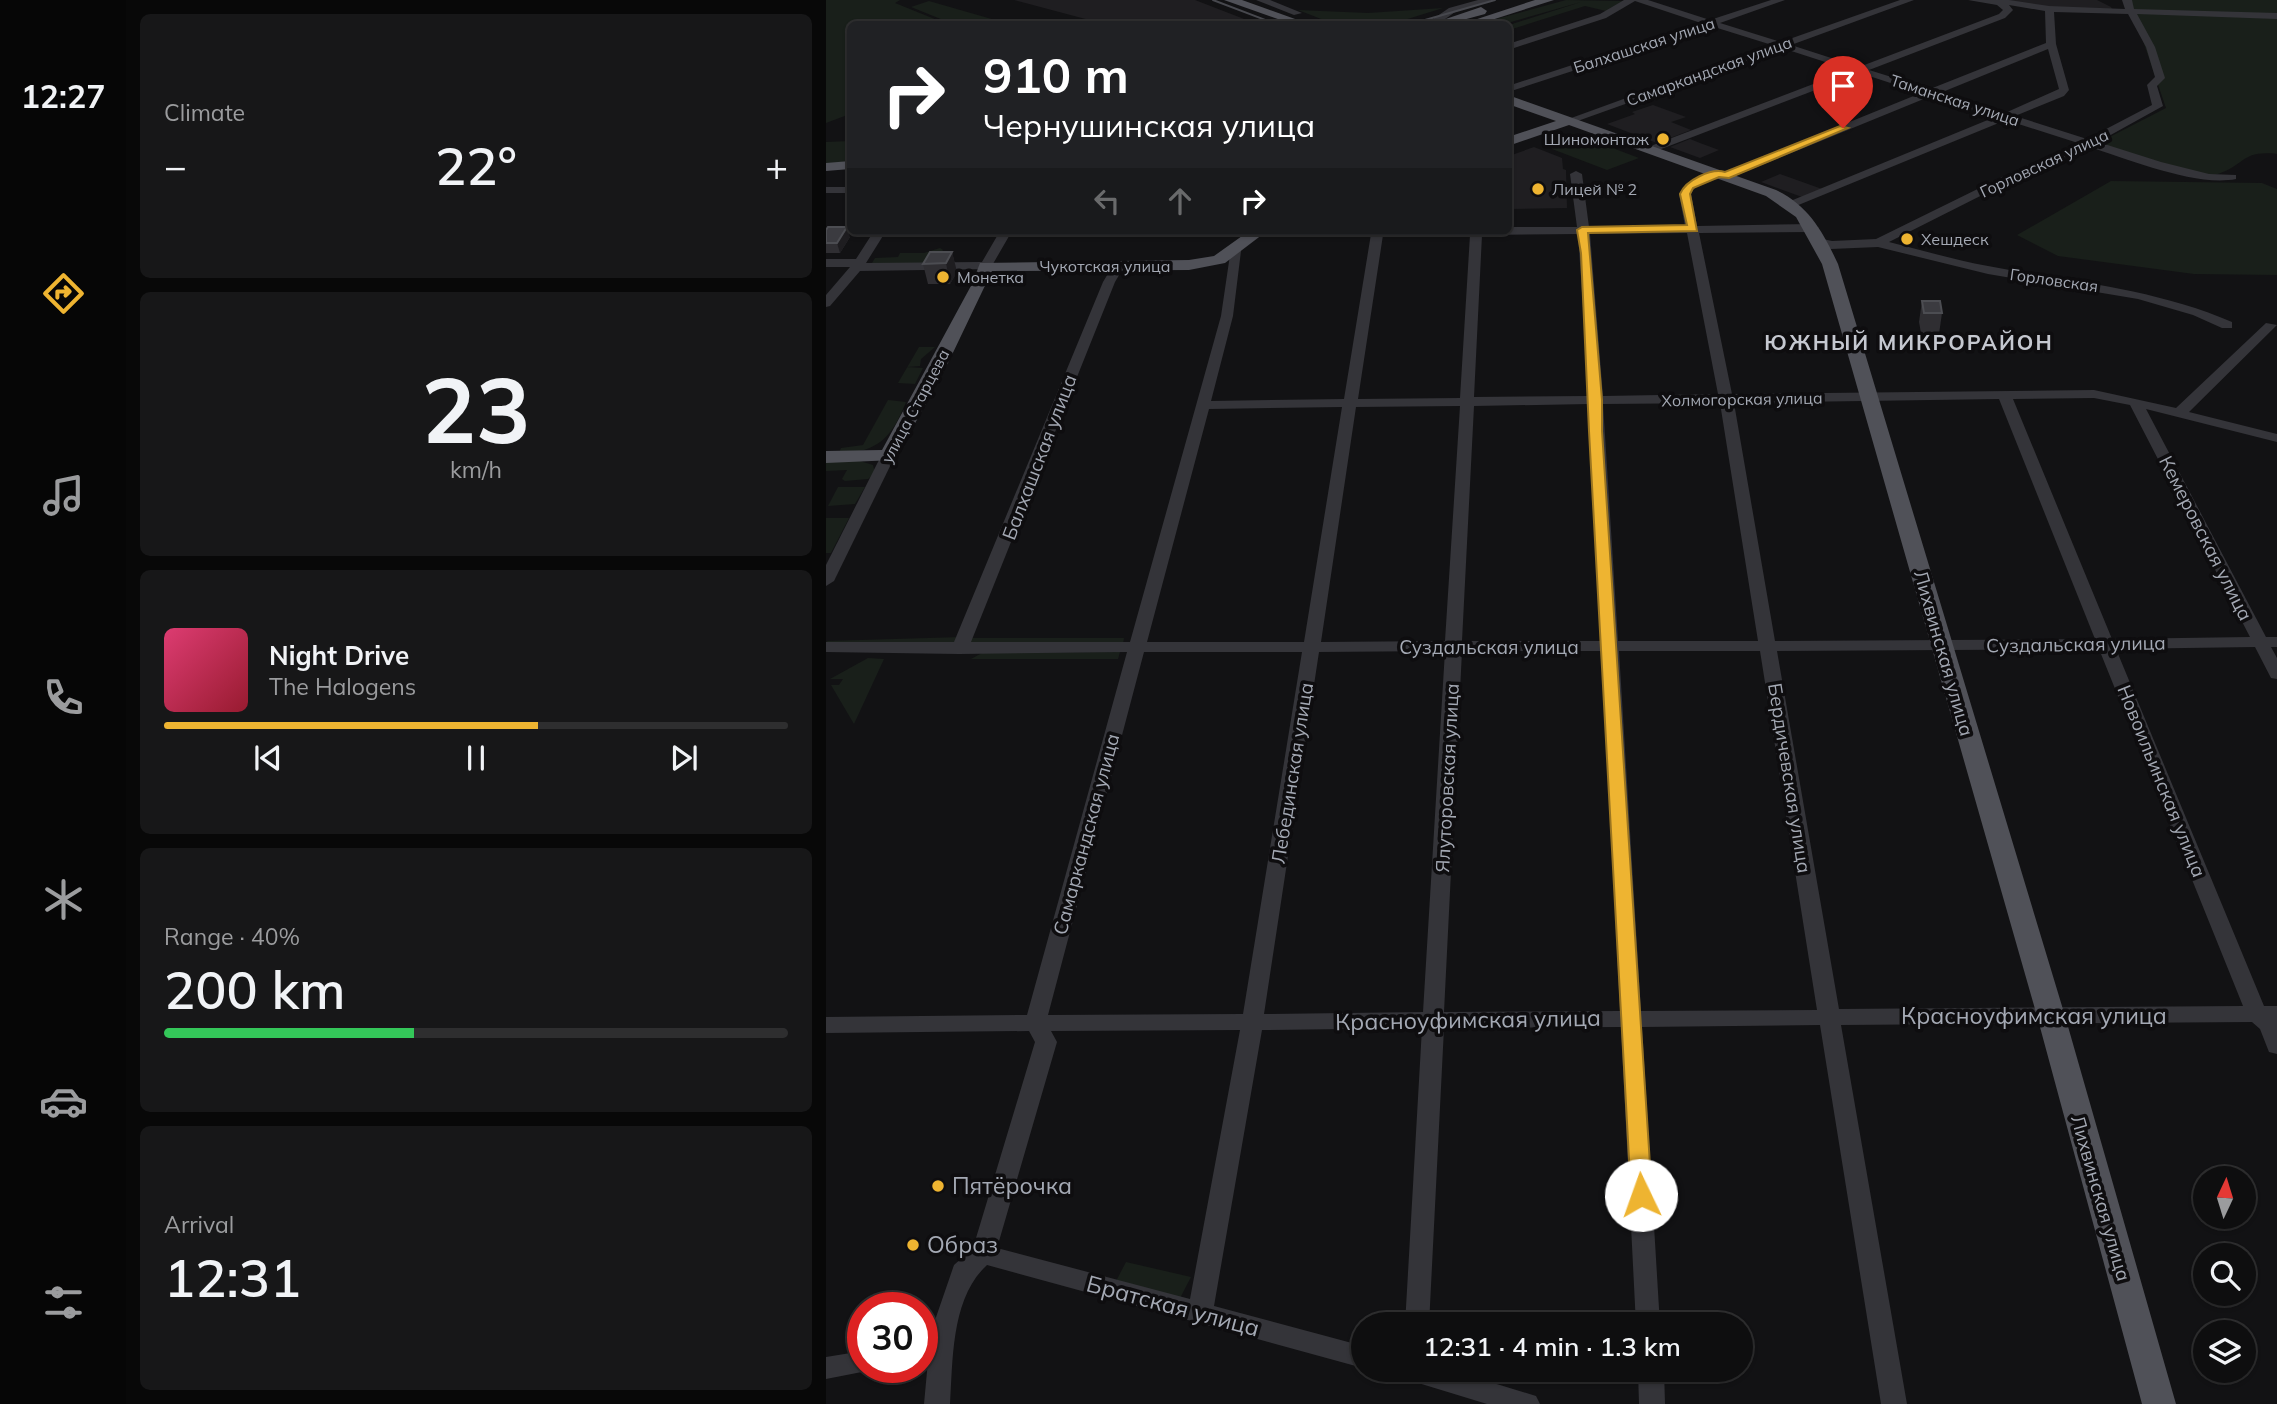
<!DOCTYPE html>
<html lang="en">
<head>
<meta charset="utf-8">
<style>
  body { margin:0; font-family:Mulish,sans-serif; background:#171718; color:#f1f3f6; height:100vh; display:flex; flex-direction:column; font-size:26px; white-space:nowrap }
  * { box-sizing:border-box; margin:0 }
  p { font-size:23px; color:#9b9c9e }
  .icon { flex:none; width:38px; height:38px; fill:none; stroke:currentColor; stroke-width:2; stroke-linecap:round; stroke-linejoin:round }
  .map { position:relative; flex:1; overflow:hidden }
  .details { display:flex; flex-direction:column; gap:14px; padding:14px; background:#080808; width:700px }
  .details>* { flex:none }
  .top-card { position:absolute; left:21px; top:21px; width:665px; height:214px; border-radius:10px; box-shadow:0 2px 5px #0004,0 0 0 2px #2e2e2f; background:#202124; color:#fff; overflow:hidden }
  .needle { width:46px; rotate:4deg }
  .fabs { position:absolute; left:1367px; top:1166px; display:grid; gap:14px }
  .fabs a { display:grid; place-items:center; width:63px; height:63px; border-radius:50%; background:#0e0e0f; box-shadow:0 2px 5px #0004,0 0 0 2px #2e2e2f; font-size:35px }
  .speed { position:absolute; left:21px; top:1292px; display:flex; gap:14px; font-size:35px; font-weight:700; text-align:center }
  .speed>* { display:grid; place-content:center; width:91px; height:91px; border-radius:50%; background:#0e0e0f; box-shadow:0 2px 5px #0004,0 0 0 2px #2e2e2f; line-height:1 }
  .speed .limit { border:10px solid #d22; background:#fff; color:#111 }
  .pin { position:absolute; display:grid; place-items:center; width:60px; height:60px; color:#fff; margin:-72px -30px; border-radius:50% 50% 50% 0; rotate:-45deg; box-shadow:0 0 7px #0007 }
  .pin .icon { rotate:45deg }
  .me { position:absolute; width:77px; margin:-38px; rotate:357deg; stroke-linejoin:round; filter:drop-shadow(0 0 5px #0008) }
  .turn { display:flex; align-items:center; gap:24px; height:147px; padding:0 21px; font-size:32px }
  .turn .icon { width:91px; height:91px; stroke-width:2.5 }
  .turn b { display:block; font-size:49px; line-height:60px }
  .lanes { display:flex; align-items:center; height:66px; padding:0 21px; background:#0003; justify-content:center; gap:35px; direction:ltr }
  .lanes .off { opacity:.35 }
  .big { font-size:52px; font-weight:600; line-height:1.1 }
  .details .tile { flex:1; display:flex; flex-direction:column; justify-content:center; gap:10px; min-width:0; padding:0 24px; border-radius:10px; background:#171718 }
  .details .dial { align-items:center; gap:0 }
  .dial b { font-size:91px; line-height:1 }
  .song { display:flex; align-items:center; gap:21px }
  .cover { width:84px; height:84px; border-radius:10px; background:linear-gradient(135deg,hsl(340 70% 55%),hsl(350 70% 35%)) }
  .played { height:7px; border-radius:4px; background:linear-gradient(90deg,#eeb431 60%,#2e2e2f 60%) }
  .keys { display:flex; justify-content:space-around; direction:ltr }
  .heat { display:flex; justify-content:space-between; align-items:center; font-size:38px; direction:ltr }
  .charge { height:10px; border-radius:5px; background:linear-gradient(90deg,#34c759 40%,#2e2e2f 0) }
  .trip { position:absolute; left:525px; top:1312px; width:402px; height:70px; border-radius:35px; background:#0e0e0f; box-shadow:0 2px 5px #0004,0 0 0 2px #2e2e2f; font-weight:600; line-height:70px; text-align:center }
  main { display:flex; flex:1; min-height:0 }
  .dock { display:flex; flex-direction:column; width:126px; justify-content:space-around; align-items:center; background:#060606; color:#9b9c9e }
  .dock .icon { width:49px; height:49px }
  .dock .current { color:#eeb431 }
  .dock b { font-size:32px; color:#f1f3f6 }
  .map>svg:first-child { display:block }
  .built { fill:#1f1e21 }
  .green { fill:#191f1a }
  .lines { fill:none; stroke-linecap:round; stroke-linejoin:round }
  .minor { fill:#343439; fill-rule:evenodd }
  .major { fill:#505158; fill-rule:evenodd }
  .tram { stroke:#47484e; stroke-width:2 }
  .wall { fill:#2f2e32 }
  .shaded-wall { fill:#1e1d20 }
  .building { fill:#3b3b40; stroke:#4c4d52; stroke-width:2 }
  .route { fill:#eeb431; stroke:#9b7520; stroke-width:2 }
  .poi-dot { fill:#eeb431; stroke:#0e0d0f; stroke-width:2.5 }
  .labels { text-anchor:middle; stroke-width:7; stroke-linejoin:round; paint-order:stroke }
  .far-street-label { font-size:16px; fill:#a4a9b4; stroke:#0e0d0f }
  .far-poi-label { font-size:16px; fill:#a4a9b4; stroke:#0e0d0f; text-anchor:start }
  .street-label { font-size:19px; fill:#a4a9b4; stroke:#0e0d0f }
  .far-district-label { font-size:21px; font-weight:bold; letter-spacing:2px; fill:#c5c8d0; stroke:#0e0d0f }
  .near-street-label { font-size:23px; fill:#a4a9b4; stroke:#0e0d0f }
  .near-poi-label { font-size:23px; fill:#a4a9b4; stroke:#0e0d0f; text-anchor:start }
</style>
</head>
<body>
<main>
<nav class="dock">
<b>12:27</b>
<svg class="icon current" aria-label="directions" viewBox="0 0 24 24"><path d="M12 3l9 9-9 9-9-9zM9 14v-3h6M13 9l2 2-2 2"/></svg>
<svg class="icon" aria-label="music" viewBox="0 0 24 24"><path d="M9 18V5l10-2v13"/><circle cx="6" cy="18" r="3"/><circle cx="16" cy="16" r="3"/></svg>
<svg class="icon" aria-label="phone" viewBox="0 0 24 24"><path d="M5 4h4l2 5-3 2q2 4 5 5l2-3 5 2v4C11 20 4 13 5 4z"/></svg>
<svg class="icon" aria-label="climate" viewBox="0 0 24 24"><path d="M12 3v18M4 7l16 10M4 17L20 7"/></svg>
<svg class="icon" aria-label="car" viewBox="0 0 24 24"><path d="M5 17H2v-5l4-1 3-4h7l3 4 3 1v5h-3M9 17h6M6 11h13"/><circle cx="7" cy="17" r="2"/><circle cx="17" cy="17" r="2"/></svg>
<svg class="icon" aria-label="filters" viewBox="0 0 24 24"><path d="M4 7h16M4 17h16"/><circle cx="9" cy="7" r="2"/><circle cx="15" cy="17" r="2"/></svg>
</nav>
<section class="details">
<div class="tile"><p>Climate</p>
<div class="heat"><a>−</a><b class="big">22°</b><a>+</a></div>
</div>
<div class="tile dial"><b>23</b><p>km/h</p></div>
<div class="tile">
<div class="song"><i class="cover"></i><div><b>Night Drive</b><p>The Halogens</p></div></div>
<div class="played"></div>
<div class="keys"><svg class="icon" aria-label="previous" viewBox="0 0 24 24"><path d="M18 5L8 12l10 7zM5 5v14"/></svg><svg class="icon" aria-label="pause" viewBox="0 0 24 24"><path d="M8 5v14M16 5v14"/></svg><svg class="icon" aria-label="next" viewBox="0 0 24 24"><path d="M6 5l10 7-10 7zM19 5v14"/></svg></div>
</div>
<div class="tile"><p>Range · 40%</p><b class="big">200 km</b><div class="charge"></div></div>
<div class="tile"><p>Arrival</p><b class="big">12:31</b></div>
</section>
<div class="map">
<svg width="1451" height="1404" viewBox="0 0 1451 1404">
  <rect width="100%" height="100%" fill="#121214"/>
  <g class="built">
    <polygon points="188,0 369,0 431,24 260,24 267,21"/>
    <polygon points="1180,0 1271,0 1285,7 1287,11 1211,8"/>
    <polygon points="827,105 860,117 845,122 865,130 831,143 781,124 809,114 806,112"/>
    <polygon points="864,139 874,143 893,150 874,158 844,147"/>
    <polygon points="708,147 736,158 737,169 740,170 741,208 683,209 683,156"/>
    <polygon points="954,174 996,189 976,197 935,182"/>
  </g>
  <g class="green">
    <polygon points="0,0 74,0 69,3 121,24 24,24 24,114 0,123"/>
    <polygon points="740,0 797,1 780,11 759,6 683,30 683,25 755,2 678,24 652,24"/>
    <path d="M1303 0H1451V154C1415 150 1420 165 1392 174 1375 179 1294 150 1272 143L1340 108Z"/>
    <polygon points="103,1 183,24 127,24 85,7"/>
    <polygon points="617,8 572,22 575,22 575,24 508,24 472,10 542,13"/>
    <polygon points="747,133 813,158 781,170 726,149 726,143 723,141"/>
    <polygon points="24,141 24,161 0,164 0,142"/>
    <polygon points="1285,181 1436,183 1451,189 1451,275 1368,274 1232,256 1191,235"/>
    <polygon points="114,248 117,250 111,260 115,263 46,263 49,258 72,257 74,253 98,253"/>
    <polygon points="93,347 109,347 95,359 94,366 81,367 97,368 89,384 72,383"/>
    <path d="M62 400 80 402C66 437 52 453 13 453L15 448 37 445Z"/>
    <polygon points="0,461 34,461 47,465 49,473 42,479 19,481 16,479 21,470 0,471"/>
    <polygon points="12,487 39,487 29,504 2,506"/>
    <polygon points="0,518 23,518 5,553 0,553"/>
    <polygon points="136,637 130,642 4,643 0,641"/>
    <polygon points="141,638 298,638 297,644 146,645"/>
    <polygon points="294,652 292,659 145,659 156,653"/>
    <polygon points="42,658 58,659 28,724 5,685 13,685 17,679 4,679"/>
    <polygon points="300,1262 365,1277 352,1302 288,1285"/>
  </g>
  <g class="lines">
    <g class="minor">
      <polygon points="430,0 444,0 476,13 468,15"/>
      <polygon points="652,0 667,0 629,12 615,22 615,24 606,24 607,19 623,8"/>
      <path d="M798 0H822L884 20 945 0H959L894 23 955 42 1074 0H1088L965 45 1033 67 1173 14 1177 10 1171 5 1142 0H1183L1223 6 1299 9 1296 0H1306L1308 9 1451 13V19L1311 14 1329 47 1339 78 1331 86 1337 106 1272 142 1335 162 1383 174 1410 175V179C1369 187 1303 159 1263 147L1184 181 1063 242C1096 250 1128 260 1162 266 1245 282 1327 288 1406 322V328H1396L1367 315 1312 299 1162 274 1052 247 1005 249 987 243V237L1006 241 1050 239 1176 177 1252 143 1180 120 970 206H962V202L1169 117 1105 96 904 178C891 179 873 179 865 194L871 226 987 224 993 228 987 232 873 233 906 394 1268 390 1350 408 1440 323 1451 325 1363 412 1451 434V442L1320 409 1440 637H1451V647H1445L1451 658V679L1445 678 1429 647 1290 649 1438 1006H1451V1054L1443 1052 1434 1029 1426 1022 1015 1025 1081 1404H1055L994 1025 816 1027 834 1325H810L795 1027 618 1028 603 1325H579L596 1028 436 1030 388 1306 537 1346V1368L161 1265C125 1298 127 1359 124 1404H98L103 1350 96 1352V1330L107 1326 128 1265 147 1248 209 1042 203 1031 0 1033V1017L201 1015 301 652 133 654 0 652V642H128L277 282 289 262 299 265 289 282 145 642H304L395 316 405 248 415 251 407 316 385 401 518 399 545 234 541 231H682V227H751L744 174 750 171 756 174 763 227 859 226 853 194C860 182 885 165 898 173L1095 93 1034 73 830 151H822V147L1024 70 956 48 746 123 737 121 946 45 885 26 682 92V86L875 23 809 1 780 18 682 50V44L774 14ZM1183 5 1219 11 1220 43 1104 89 1043 70 1179 18 1187 10ZM1228 12 1302 14 1320 47 1329 77 1321 85 1326 105 1261 139 1189 116 1238 96 1243 90 1230 44ZM1222 49 1233 89 1179 113 1114 93ZM861 233 892 394 777 396 764 234ZM752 234 763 396 648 397 656 235ZM557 235H644L634 398 532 399ZM1268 398 1304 405 1424 637 1286 639 1187 399ZM1173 399 1269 639 949 641 908 403ZM894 403 932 641H792L777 404ZM763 404 775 641H636L648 406ZM634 406 619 641 495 642 530 407ZM516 407 478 642H321L383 409ZM1273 649 1417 1006 1013 1009 951 651ZM619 651 597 1012 438 1014 493 652ZM636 651H776L794 1011 618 1012ZM793 651H934L991 1010 815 1011ZM318 652H476L417 1014 222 1015ZM414 1030 364 1299 171 1248 231 1042 225 1031Z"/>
      <rect x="0" y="187" width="24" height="6"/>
      <polygon points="48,231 60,231 40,263 156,262 174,231 186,231 164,269 34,271 4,306 0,307 0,295 24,267 0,267 0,259 30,259"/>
      <polygon points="62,452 69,456 8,581 0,586 0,565 55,456"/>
      <polygon points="37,1351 37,1367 48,1367 46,1370 0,1379 0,1357"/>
      <polygon points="572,1370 625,1370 710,1396 714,1404 661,1404 576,1378"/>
      <polygon points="812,1370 838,1370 839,1404 813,1404"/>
    </g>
    <g class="major">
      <polygon points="398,0 416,0 483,24 466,24"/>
      <polygon points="709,0 728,0 653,24 636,24"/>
      <polygon points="655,7 661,11 659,14 622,24 605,24"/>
      <path d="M682 95 950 190C983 206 997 232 1012 264L1239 1016 1350 1404H1316L1211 1016 996 264 970 217 940 196 743 125 682 146V137L730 121 682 104Z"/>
      <polygon points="24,161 24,169 0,171 0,163"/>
      <polygon points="423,231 441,231 399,263 363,270 166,271 123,361 69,460 0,463 0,451 56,450 146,284 154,263 363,260 388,256"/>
    </g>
    <g class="tram">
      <polyline points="387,0 450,24"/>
      <polyline points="585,24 669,0"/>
    </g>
  </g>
  <g class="wall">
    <polygon points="0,230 24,237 14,253 0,253"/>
    <polygon points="126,252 131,272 124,284 102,284 97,264"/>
    <polygon points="1096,301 1116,313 1113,334 1095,333 1093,322"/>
  </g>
  <g class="shaded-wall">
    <polygon points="21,227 24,237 14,253 11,243"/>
    <polygon points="126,252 131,272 124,284 120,263"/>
  </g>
  <g class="building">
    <polygon points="2,227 21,227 11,243 0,243 0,230"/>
    <polygon points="104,252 126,252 120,263 97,264"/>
    <polygon points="1096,301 1114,301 1116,313 1098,313"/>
  </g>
  <path class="route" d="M1014 126 1022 128 903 178 893 177 867 188 864 194 871 231 762 233 776 400V431L826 1195 823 1201 815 1203 808 1201 805 1195 763 431 755 253 751 230 756 227 861 225 854 194C860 180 885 168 899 172Z"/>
  <g class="poi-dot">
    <circle cx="837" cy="139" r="7"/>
    <circle cx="712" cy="189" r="7"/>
    <circle cx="1081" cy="239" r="7"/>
    <circle cx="117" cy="277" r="7"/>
    <circle cx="112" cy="1186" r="7"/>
    <circle cx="87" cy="1245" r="7"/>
  </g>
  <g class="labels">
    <g class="far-street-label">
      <text transform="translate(818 45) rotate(-18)" y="6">Балхашская улица</text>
      <text transform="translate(883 71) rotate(-20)" y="6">Самаркандская улица</text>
      <text transform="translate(1129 100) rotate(18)" y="6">Таманская улица</text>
      <text transform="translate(1218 163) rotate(-25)" y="6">Горловская улица</text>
      <text x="279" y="272">Чукотская улица</text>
      <text transform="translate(1228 280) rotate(8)" y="6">Горловская</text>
      <text transform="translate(916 399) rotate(-1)" y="6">Холмогорская улица</text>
      <text transform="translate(89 406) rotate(-62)" y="6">улица Старцева</text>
    </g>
    <g class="far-poi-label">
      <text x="823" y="145" text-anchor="end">Шинoмонтаж</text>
      <text x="726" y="195">Лицей № 2</text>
      <text x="1095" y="245">Хешдеск</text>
      <text x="131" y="283">Монетка</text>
    </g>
    <g class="street-label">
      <text transform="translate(213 457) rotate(-69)" y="7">Балхашская улица</text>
      <text transform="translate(1380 538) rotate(63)" y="7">Кемеровская улица</text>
      <text transform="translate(1250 644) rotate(-1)" y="7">Суздальская улица</text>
      <text x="663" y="654">Суздальская улица</text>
      <text transform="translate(1118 653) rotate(74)" y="7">Лихвинская улица</text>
      <text transform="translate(466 773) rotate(-81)" y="7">Лебединская улица</text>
      <text transform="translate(621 778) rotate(-87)" y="7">Ялуторовская улица</text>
      <text transform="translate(964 778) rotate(81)" y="7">Бердичевская улица</text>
      <text transform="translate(1336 781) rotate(68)" y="7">Новоильинская улица</text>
      <text transform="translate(260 834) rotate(-75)" y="7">Самаркандская улица</text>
      <text transform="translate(1275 1198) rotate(74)" y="7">Лихвинская улица</text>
    </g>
    <g class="far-district-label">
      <text x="1083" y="350">ЮЖНЫЙ МИКРОРАЙОН</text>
    </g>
    <g class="near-street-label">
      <text x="1208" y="1024">Красноуфимская улица</text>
      <text transform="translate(642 1020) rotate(-1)" y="8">Красноуфимская улица</text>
      <text transform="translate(347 1306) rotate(15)" y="8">Братская улица</text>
    </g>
    <g class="near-poi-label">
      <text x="126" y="1194">Пятёрочка</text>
      <text x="101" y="1253">Образ</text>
    </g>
  </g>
</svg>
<div class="fabs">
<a><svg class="needle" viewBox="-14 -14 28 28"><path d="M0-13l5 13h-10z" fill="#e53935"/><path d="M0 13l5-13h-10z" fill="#9b9c9e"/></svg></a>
<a><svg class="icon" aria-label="search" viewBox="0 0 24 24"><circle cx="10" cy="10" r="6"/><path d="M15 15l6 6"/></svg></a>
<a><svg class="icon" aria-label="layers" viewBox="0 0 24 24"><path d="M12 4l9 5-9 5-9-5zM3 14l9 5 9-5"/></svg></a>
</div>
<div class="speed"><div class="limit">30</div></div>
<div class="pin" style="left:1017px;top:128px;background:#d93025"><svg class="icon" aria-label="arrive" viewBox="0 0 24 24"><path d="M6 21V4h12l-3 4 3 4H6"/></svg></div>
<svg class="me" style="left:815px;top:1195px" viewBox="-20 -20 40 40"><circle r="19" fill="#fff"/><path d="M0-13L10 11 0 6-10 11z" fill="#eeb431"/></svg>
<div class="trip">12:31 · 4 min · 1.3 km</div>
<div class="top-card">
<div class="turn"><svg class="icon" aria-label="right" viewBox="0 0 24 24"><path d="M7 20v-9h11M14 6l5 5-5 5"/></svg><div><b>910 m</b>Чернушинская улица</div></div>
<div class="lanes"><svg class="icon off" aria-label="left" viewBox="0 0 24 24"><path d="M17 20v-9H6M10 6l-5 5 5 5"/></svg><svg class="icon off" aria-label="ahead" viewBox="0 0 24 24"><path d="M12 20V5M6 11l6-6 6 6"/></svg><svg class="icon" aria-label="right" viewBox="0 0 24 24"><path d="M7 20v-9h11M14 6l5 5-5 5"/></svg></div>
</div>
</div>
</main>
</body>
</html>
